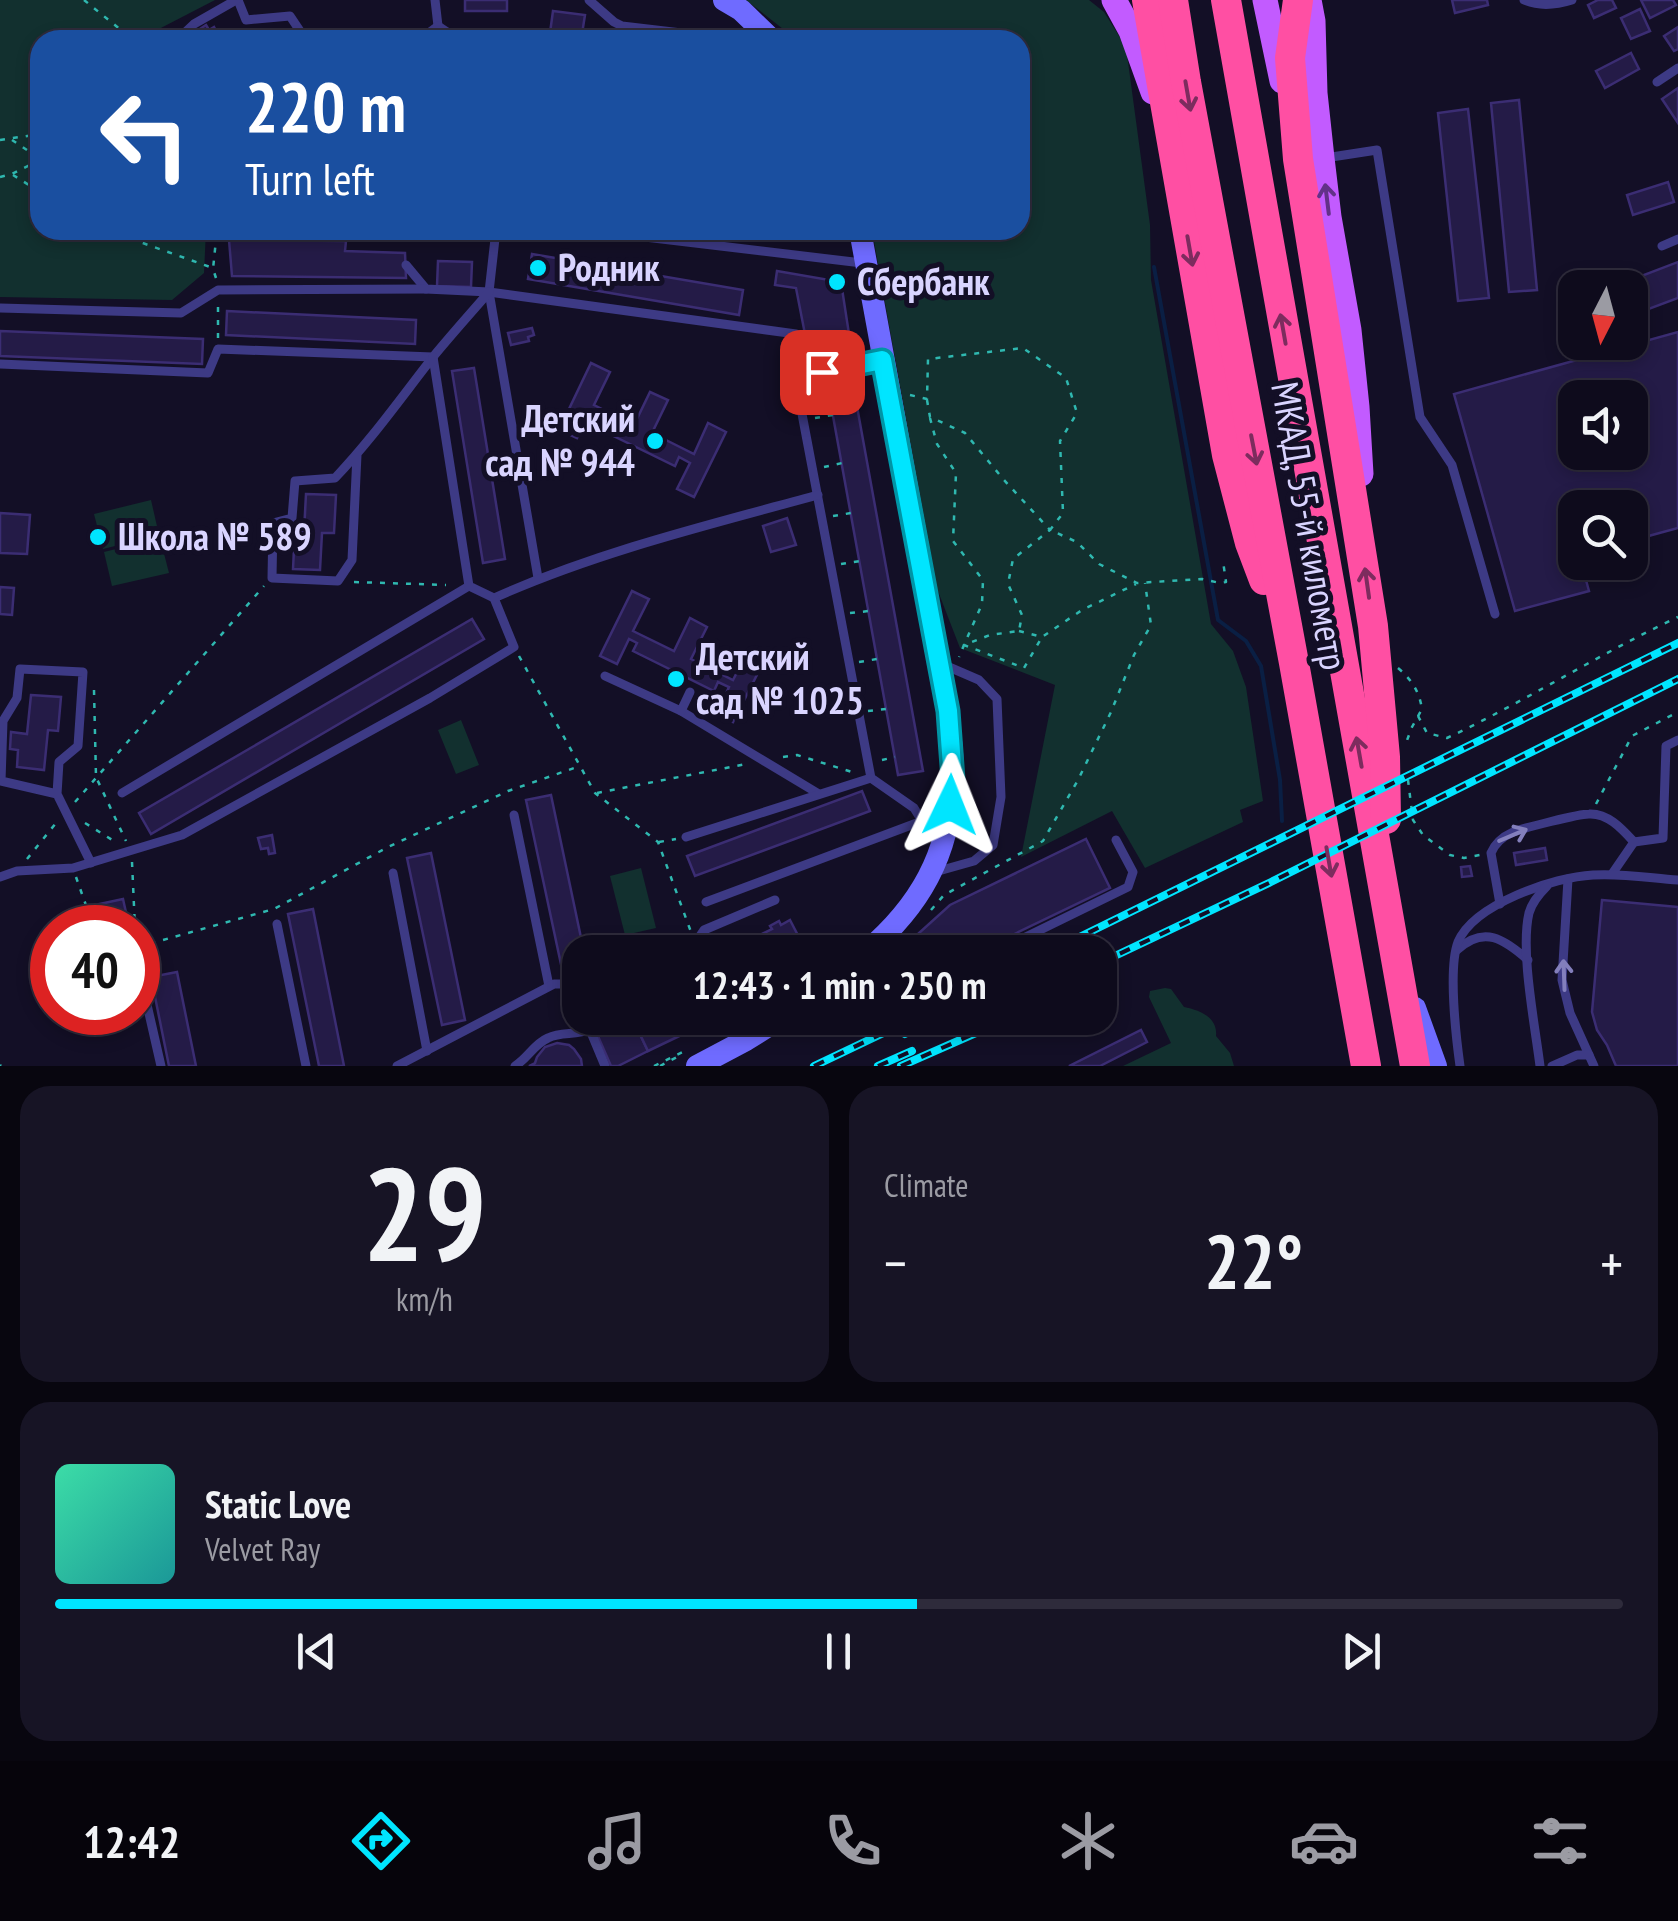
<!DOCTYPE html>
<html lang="en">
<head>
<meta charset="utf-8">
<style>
  body { margin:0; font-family:"PT Sans Narrow",sans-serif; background:#171425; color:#f1f3f6; height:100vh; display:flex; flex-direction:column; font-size:38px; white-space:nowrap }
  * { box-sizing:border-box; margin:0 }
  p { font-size:32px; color:#9b9ba3 }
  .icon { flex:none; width:55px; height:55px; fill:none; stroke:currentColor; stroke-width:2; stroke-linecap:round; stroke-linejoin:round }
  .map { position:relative; height:1066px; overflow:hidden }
  .drawer { display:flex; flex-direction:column; gap:20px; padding:20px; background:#08060f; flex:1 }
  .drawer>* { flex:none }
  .hud { position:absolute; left:30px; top:30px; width:1000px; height:210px; border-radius:30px; box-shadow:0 5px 15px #0003,0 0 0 2px #2e2b3b; background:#1a4fa0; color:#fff; overflow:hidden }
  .needle { width:65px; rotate:186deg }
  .controls { position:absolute; left:1558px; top:270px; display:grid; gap:20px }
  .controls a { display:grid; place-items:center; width:90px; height:90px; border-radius:20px; background:#0e0b1c; box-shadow:0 5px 15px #0003,0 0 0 2px #2e2b3b; font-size:50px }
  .speed { position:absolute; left:30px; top:905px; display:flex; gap:20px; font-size:50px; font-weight:700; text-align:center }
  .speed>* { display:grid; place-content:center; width:130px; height:130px; border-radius:50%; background:#0e0b1c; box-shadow:0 5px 15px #0003,0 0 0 2px #2e2b3b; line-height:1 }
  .speed .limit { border:15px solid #d22; background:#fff; color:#111 }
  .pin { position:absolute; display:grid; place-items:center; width:85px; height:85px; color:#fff; margin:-42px; border-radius:20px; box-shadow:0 5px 15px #0006 }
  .me { position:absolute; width:110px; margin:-55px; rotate:2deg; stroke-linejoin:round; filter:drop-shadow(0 0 8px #0008) }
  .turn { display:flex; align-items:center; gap:35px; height:210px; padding:0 50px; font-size:45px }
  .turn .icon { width:130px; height:130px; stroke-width:2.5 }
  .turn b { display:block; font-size:70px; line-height:85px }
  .big { font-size:75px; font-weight:600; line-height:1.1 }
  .drawer .tile { flex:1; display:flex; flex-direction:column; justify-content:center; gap:15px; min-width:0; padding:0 35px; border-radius:30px; background:#171425 }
  .drawer .dial { align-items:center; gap:0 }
  .dial b { font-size:130px; line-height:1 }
  .song { display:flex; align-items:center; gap:30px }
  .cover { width:120px; height:120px; border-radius:15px; background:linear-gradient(135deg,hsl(160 70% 55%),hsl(180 70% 35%)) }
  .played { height:10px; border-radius:5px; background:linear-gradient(90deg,#00e5ff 55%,#2e2b3b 55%) }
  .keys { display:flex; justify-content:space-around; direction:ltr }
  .heat { display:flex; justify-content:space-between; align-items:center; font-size:55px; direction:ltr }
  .drawer .tiles { flex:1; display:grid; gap:20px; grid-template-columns:1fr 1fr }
  .tile:last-child { grid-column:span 2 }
  .trip { position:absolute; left:562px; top:935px; width:555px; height:100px; border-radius:30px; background:#0e0b1c; box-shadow:0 5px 15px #0003,0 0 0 2px #2e2b3b; font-weight:600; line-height:100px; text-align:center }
  .menu { display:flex; height:160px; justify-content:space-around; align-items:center; background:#06040b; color:#9b9ba3 }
  .menu .icon { width:70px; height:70px }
  .menu .on { color:#00e5ff }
  .menu b { font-size:45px; color:#f1f3f6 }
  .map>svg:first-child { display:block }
  .green { fill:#12302f }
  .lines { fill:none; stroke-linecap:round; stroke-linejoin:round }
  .stream { stroke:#0a1f44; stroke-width:4 }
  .building { fill:#241b47; stroke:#3b2d73; stroke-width:2.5; fill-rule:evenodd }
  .path { stroke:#2fb8b0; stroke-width:2.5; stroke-dasharray:5 8; stroke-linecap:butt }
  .lane { stroke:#3d3a85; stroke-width:9 }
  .secondary { stroke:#6f6bff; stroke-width:22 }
  .primary { stroke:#c25bff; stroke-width:25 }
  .highway { stroke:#ff4fa3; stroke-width:30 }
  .rail-casing { stroke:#00e5ff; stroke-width:8 }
  .rail { stroke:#130f26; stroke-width:4; stroke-dasharray:11; stroke-linecap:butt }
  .oneway { stroke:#7d2c5e }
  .oneway2 { stroke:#623188 }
  .oneway3 { stroke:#837fbc }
  .route-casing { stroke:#0095a6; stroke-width:25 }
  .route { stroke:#00e5ff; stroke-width:18 }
  .poi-dot { fill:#00e5ff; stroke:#130f26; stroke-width:4 }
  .labels { text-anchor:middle; stroke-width:10; stroke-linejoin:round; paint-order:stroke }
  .poi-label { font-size:38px; font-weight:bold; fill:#d9d4ff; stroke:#130f26; text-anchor:start }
  .street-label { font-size:38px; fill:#d9d4ff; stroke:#130f26 }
</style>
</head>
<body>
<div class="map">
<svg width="1678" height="1066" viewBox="0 0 1678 1066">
  <rect width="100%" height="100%" fill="#130f26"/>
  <g class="green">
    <polygon points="0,0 215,0 157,30 153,40 40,40 40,230 206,230 204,273 172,300 0,297"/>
    <polygon points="746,0 1089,0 1104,12 1126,47 1150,225 1151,280 1211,624 1233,651 1246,687 1263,801 1240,810 1243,822 1145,868 1112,811 1021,857 1055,685 960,648 936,586 872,230 1020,230 1020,40 791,40 783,29"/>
    <polygon points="151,500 159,535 103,549 94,514"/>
    <polygon points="160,538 169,573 112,586 104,552"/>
    <polygon points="461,720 479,765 456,774 438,730"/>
    <polygon points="641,868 656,928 625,935 610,876"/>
    <path d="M1165 988 1171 989 1184 1007C1199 1010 1218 1017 1216 1036L1230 1053 1234 1066H1123L1171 1043 1149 997 1150 991Z"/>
  </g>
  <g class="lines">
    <polyline class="stream" points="1154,267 1218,620 1246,641 1261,666 1280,780 1282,821"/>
  </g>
  <g class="building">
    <rect x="465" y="0" width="42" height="11"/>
    <polygon points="1452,0 1487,0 1488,5 1455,13"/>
    <polygon points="1598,0 1612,0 1616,8 1594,18 1588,5"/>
    <polygon points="1641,0 1673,0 1676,5 1650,18"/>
    <polygon points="1640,9 1650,31 1631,39 1621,18"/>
    <polygon points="553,11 585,15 581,40 549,40"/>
    <polygon points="206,25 209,30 214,27 221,40 192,40 189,36"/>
    <polygon points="1678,27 1678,49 1674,51 1664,36"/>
    <polygon points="1631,53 1639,69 1605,88 1596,71"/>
    <polygon points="1678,88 1678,123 1662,99"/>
    <polygon points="1519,100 1537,290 1509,292 1491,103"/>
    <polygon points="1468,109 1489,298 1458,301 1438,113"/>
    <polygon points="1668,182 1674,202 1633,215 1627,195"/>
    <polygon points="229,240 346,241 345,251 405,253 406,278 232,276"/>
    <polygon points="532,254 743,290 739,315 528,279"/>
    <polygon points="438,261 472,262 471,287 437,286"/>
    <polygon points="1678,262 1678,298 1630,316 1630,288 1610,288"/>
    <polygon points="777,271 841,282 853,360 812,370 796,288 775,285"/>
    <polygon points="227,311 416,320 415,344 226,335"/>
    <polygon points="532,328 534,335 528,337 529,341 511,345 508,333"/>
    <polygon points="0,331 203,339 202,364 0,356"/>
    <path d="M1678 332V528L1630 541V508H1575V562H1581L1589 591 1515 611 1454 394ZM1575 398H1630V452H1575Z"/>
    <polygon points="591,363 610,372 594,405 634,425 650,392 668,400 652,433 694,454 708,423 726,432 694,497 677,489 690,463 679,457 675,466 593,426 598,416 589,412 577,438 559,430"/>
    <polygon points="474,368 505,559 483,563 452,371"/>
    <polygon points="854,390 923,771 898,775 829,394"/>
    <polygon points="306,494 336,495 334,533 322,533 320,570 293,569 294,549 286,549 287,531 304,532"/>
    <polygon points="0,513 30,515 27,554 0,553"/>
    <polygon points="787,518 796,545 771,552 763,526"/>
    <polygon points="0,587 14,588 12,615 0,614"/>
    <polygon points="632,591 649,599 633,631 674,651 690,618 707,627 691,659 733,680 749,649 766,657 733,722 716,714 729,687 718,682 714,691 633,651 637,643 629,639 617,664 600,656"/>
    <polygon points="472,619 484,639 151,834 139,813"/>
    <polygon points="31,695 61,697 58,731 48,730 44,770 17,767 18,750 10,749 11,732 27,734"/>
    <polygon points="862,791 870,811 695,876 687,856"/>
    <polygon points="551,795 584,952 580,952 580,965 562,969 526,800"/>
    <polygon points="272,835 275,853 269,854 268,848 261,849 258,838"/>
    <polygon points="1086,839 1110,888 977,952 898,952 950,905"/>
    <polygon points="1545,848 1547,860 1516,865 1514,853"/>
    <polygon points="431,853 465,1020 442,1025 407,858"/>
    <polygon points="1470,866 1472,876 1462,877 1461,867"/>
    <polygon points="123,899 129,926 101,928 95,905"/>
    <polygon points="1602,900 1678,907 1678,1066 1616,1066 1607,1045 1597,1030 1592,1012"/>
    <polygon points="313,909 344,1066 319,1066 288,914"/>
    <polygon points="790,920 806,951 802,952 723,952 722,950 730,946 732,949 772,929 770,926 779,921 781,925"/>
    <polygon points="177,972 196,1066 169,1066 151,977"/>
    <polygon points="590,1018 654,1018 636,1026 648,1051 618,1066 611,1066"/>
    <polygon points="654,1018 717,1018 648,1051 636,1026"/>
    <polygon points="825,1019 831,1027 821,1033 816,1025"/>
    <polygon points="1141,1030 1147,1042 1100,1066 1069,1066"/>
    <polygon points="557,1043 569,1045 574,1049 581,1059 582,1066 529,1066 535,1063 537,1057 545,1047"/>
  </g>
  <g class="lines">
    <g class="path">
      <polyline points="84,0 132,39 150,40"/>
      <polyline points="0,140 40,134"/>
      <polyline points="12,140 39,158"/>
      <polyline points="13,175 40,192"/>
      <polyline points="0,177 12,174 40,160"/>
      <polyline points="106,230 213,268"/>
      <polyline points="216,278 213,269 217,230"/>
      <polyline points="218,338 218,306"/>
      <polyline points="910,395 927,399 928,359 1023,348 1066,378 1077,413 1060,441 1063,513 1050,530 1077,542 1099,564 1137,583 1202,579 1220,583 1226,582 1223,561"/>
      <polyline points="927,400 930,417 965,433 1004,480 1050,530 1013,559 1008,584 1022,615 1019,631 990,635 964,645 959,657"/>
      <polyline points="815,418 833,415"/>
      <polyline points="930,418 937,444 956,473 953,541 983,580 982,604 964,645 1024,668 1042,637"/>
      <polyline points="824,467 842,463"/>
      <polyline points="833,516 851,513"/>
      <polyline points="841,564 860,561"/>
      <polyline points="354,582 446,585"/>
      <polyline points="850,613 869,611"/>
      <polyline points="1019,631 1042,637 1082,610 1136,584"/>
      <polyline points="519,656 595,793 658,842 691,932"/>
      <polyline points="859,662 877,659"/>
      <path d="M1398 668C1412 680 1419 691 1422 709L1412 727 1406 743"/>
      <polyline points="94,690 96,777 126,841"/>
      <polyline points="868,711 886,709"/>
      <path d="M1418 716 1427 733 1447 738C1526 701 1599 654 1678 617"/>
      <polyline points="783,757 797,755 852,772"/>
      <polyline points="882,760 895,757"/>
      <polyline points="1408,780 1413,820 1423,835 1450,855 1464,858 1480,855"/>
      <polyline points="597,793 746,764"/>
      <polyline points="75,802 264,586"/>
      <polyline points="1596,804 1632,736 1678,712"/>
      <polyline points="85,823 117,843"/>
      <polyline points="659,842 676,839"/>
      <polyline points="27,859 56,823"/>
      <polyline points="132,862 135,928"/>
      <polyline points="76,877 94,928"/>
      <polyline points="931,910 944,895 1043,841 1078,780 1111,712 1134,655 1151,625 1145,583"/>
      <polyline points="138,947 274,909 388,847 508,791 580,766"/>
      <polyline points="0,1065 1,1066"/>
      <polyline points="654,1066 689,1049"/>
      <polyline points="660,1066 681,1055"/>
    </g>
    <g class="lane">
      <polyline points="238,0 246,20 290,16 306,40"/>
      <polyline points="435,0 438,26"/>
      <polyline points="589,0 614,22 622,26 707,36 719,40"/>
      <path d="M1524 0C1540 7 1556 5 1572 0"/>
      <polyline points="438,26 459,40"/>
      <polyline points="177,40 194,24 236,0"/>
      <polyline points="419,40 438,26"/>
      <polyline points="1657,82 1678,68"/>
      <polyline points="1325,158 1377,150 1420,417 1452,465 1495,614"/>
      <polyline points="496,230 489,292 538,578"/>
      <polyline points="586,230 862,263"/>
      <polyline points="1662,246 1678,239"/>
      <polyline points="406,265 426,289 489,292 796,334 795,377 882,360"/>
      <polyline points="0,308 181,313 218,290 426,289"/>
      <polyline points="0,364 208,373 218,349 433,357"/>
      <polyline points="795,377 871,778 914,808 922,821"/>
      <path d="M357 455 352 560 338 581 272 578 273 523 292 518 295 481 335 478C372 439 400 399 433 357 451 335 470 314 489 292"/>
      <path d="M494 598C597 552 708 525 818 495"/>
      <polyline points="605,676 681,711 819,794"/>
      <polyline points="681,711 690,692"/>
      <polyline points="122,793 469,586"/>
      <polyline points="57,794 1,781 3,721 17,698 20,669 83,672 78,746 59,762 57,794 91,863"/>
      <polyline points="514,815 549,986"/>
      <polyline points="686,837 871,778"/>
      <polyline points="1634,842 1663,838 1666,746 1678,740"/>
      <polyline points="935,872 974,861 993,845 1001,797 997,699 979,680 942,664"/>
      <polyline points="393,873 427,1051"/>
      <polyline points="0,877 17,871 73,868 182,835 430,698 514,647 494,598 469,586 433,357"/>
      <polyline points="1568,879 1562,980 1570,1013 1594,1066"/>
      <polyline points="706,902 922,821 947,822"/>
      <path d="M1500 904 1491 853C1495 843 1502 837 1513 832 1524 828 1578 814 1589 814 1608 813 1622 829 1634 842L1612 874"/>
      <polyline points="277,924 306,1066"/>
      <path d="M1457 950C1484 925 1504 939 1528 960"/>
      <polyline points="698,952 700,936 704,930 775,900"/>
      <polyline points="995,952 1128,887 1133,872 1116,840"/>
      <polyline points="140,974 161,1066"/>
      <polyline points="573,985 580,1003"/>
      <polyline points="585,1018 605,1066"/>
      <polyline points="733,1018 744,1038"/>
      <polyline points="397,1066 554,984 580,984"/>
      <path d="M515 1066C528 1058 534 1044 548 1038 562 1031 576 1036 590 1029"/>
      <path d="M1460 1066C1456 1037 1448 968 1458 942 1474 904 1554 877 1593 875 1621 873 1650 878 1678 880"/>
      <path d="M1540 1066C1535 1025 1520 951 1529 913 1532 902 1539 894 1547 886"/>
      <polyline points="1552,1066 1577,1055 1589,1055"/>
    </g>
    <g class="secondary">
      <polyline points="724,0 741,10 772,40"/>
      <path d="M860 230 948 711C950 734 954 759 953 782 949 855 920 906 866 952"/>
      <polyline points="1415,1008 1436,1066"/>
      <polyline points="697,1066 746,1040 781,1018"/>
    </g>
    <g class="primary">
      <polyline points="1114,0 1131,31 1153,92"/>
      <polyline points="1265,0 1282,81"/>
      <polyline points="1309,0 1313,21 1315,93 1322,158 1329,217 1349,330 1357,407 1361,474"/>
    </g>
    <g class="highway">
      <polyline points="1147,0 1227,455 1250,543 1264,580"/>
      <polyline points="1173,0 1186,82 1294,663 1366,1066"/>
      <polyline points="1226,0 1415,1066"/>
      <polyline points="1298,0 1290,58 1298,159 1373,626 1385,757 1386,819"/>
    </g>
    <g class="rail-casing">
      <g id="rail">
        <polyline points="1049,952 1678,643"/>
        <polyline points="1100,963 1271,882 1678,679"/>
        <polyline points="905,1034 939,1018"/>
        <polyline points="814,1066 915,1018"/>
        <polyline points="878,1066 912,1051"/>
        <polyline points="901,1066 1010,1018"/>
      </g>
    </g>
    <use href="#rail" class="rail"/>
  </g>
  <defs><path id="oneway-shaft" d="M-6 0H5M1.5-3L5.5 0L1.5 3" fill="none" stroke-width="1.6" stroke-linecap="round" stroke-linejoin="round" transform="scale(2.5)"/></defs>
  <g class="oneway">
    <use href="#oneway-shaft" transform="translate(1188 96) rotate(80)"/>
    <use href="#oneway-shaft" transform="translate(1190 251) rotate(80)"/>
    <use href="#oneway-shaft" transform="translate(1283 329) rotate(-100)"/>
    <use href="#oneway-shaft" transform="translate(1254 450) rotate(79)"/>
    <use href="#oneway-shaft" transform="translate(1367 583) rotate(-98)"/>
    <use href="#oneway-shaft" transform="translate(1359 752) rotate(-100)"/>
    <use href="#oneway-shaft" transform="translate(1329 862) rotate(80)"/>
  </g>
  <use class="oneway2" href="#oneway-shaft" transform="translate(1327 199) rotate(-97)"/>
  <g class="oneway3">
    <use href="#oneway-shaft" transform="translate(1513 835) rotate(-23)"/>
    <use href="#oneway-shaft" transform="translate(1564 975) rotate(-92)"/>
  </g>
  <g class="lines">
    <g class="route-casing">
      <polyline id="route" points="822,372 882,360 948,711 953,780 950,805"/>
    </g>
    <use href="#route" class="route"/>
  </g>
  <g class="poi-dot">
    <circle cx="538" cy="268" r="10"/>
    <circle cx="837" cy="282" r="10"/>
    <circle cx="655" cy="441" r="10"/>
    <circle cx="98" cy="537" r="10"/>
    <circle cx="676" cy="679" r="10"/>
  </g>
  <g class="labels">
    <g class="poi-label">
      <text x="558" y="281">Родник</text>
      <text x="857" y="295">Сбербанк</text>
      <text x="635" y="432" text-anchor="end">Детский<tspan x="635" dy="44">сад № 944</tspan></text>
      <text x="118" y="550">Школа № 589</text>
      <text x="696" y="670">Детский<tspan x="696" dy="44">сад № 1025</tspan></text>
    </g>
    <g class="street-label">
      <text transform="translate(1309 526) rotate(80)" y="13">МКАД, 55-й километр</text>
    </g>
  </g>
</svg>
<div class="controls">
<a><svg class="needle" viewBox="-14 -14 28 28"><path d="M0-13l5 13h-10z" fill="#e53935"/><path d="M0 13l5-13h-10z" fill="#9b9ba3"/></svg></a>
<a><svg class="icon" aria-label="sound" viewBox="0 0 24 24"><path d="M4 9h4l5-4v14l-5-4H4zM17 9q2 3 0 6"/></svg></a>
<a><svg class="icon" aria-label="search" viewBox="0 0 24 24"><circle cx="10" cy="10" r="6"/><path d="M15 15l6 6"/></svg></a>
</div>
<div class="speed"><div class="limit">40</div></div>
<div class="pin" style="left:822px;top:372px;background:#d93025"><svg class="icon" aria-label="arrive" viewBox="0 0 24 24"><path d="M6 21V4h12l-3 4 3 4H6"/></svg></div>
<svg class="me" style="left:950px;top:805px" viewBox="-20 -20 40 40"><path d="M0-17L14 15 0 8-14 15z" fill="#00e5ff" stroke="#fff" stroke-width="4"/></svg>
<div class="trip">12:43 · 1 min · 250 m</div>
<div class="hud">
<div class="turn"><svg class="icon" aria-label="left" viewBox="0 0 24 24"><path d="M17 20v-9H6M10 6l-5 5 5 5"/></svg><div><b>220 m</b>Turn left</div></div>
</div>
</div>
<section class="drawer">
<div class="tiles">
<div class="tile dial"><b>29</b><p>km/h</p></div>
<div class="tile"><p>Climate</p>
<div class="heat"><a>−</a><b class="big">22°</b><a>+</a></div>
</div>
<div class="tile">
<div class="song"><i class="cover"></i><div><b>Static Love</b><p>Velvet Ray</p></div></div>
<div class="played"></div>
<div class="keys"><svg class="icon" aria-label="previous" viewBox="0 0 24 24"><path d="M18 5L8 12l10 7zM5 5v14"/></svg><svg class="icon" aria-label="pause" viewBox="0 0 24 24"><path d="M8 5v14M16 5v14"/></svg><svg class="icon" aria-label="next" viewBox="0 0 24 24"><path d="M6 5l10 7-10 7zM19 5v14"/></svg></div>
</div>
</div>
</section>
<nav class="menu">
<b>12:42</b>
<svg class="icon on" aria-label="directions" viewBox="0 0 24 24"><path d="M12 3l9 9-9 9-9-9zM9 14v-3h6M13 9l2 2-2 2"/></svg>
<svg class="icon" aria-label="music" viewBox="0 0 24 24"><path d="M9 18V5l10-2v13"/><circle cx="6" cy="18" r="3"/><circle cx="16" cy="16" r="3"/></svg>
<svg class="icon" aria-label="phone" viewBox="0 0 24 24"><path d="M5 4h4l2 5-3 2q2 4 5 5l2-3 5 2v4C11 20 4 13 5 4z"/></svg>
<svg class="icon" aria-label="climate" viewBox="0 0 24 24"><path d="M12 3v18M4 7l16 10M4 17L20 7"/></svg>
<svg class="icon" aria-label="car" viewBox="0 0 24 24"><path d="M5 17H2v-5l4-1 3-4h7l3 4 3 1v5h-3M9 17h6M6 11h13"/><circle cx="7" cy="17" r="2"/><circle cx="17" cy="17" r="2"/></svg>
<svg class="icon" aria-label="filters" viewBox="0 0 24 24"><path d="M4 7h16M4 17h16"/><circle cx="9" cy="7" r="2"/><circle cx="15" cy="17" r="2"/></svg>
</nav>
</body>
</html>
